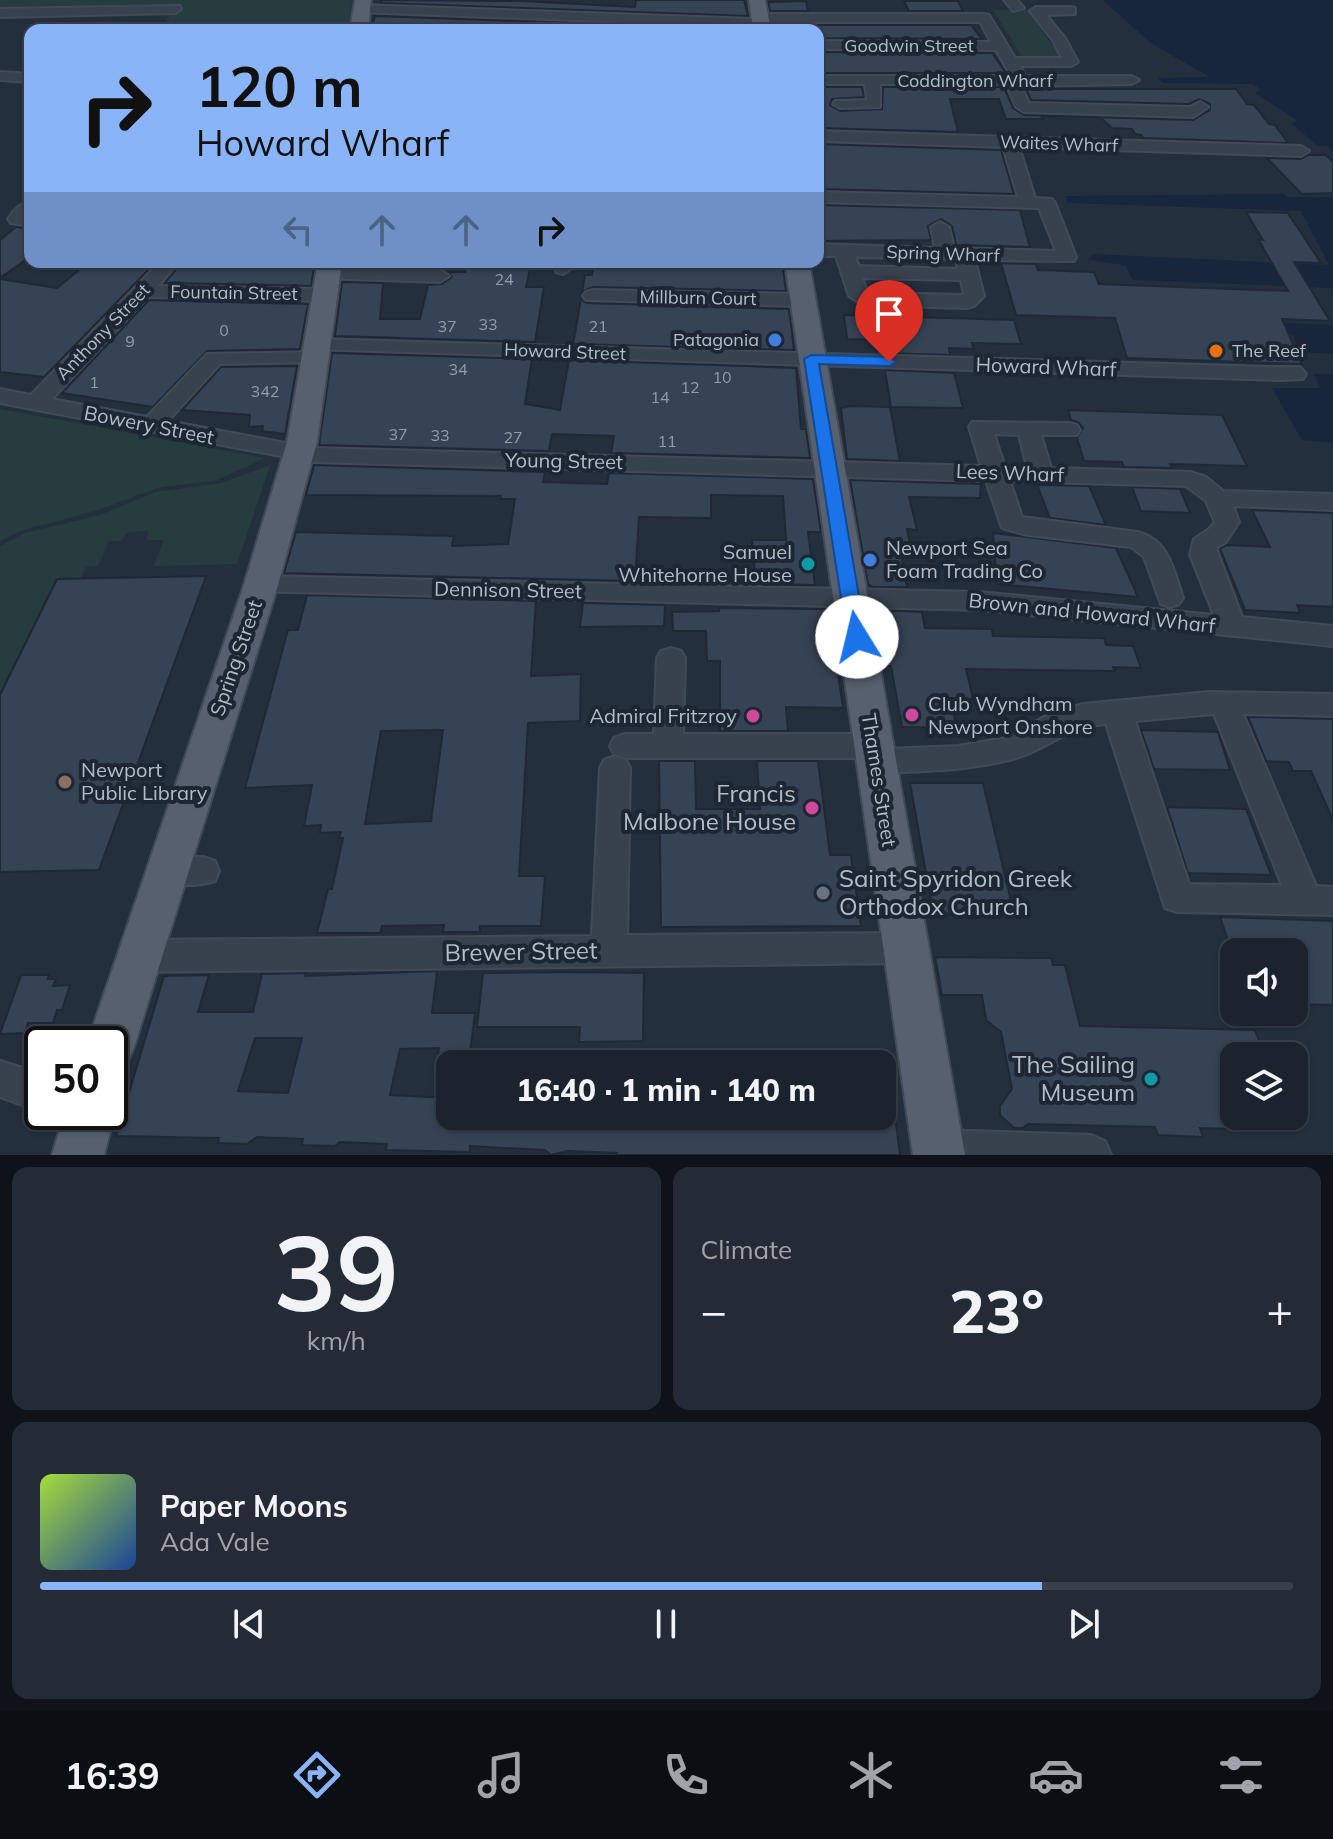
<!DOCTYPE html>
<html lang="en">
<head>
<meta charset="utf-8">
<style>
  body { margin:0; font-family:Mulish,sans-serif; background:#242b36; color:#f1f3f6; height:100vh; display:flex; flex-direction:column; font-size:30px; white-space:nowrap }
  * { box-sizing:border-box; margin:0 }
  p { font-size:26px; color:#a0a4aa }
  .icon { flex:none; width:44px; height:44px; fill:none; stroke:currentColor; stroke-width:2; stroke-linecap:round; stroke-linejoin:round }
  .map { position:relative; height:1155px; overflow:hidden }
  .details { display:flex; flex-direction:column; gap:12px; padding:12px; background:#0f1319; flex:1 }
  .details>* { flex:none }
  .guide { position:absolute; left:24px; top:24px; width:800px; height:244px; border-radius:16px; box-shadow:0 2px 6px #0004,0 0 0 2px #39404a; background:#8ab4f8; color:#111; overflow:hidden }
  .buttons { position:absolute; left:1220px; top:938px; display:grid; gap:16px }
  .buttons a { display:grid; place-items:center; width:88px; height:88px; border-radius:16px; background:#1b232e; box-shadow:0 2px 6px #0004,0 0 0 2px #39404a; font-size:40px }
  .speed { position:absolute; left:24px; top:1026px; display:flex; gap:16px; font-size:40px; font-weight:700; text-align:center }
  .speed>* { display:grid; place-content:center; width:104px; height:104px; border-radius:50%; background:#1b232e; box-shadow:0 2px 6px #0004,0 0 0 2px #39404a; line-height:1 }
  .speed .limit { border:4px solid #111; border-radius:12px; background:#fff; color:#111 }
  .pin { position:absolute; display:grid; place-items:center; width:68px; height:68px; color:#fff; margin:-82px -34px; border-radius:50% 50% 50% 0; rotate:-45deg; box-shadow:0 0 8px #0007 }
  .pin .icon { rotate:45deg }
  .me { position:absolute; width:88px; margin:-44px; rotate:351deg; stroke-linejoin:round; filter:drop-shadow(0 0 6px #0008) }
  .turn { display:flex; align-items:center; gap:28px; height:168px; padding:0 40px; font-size:36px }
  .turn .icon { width:104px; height:104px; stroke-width:2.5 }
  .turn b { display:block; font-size:56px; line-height:68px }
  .lanes { display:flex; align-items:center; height:76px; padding:0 40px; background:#0003; justify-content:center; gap:40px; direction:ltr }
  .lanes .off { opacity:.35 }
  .big { font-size:60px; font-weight:800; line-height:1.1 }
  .details .widget { flex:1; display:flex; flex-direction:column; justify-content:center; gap:12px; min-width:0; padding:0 28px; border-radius:16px; background:#242b36 }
  .details .dial { align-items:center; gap:0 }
  .dial b { font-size:104px; line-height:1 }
  .song { display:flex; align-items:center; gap:24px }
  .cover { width:96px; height:96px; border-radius:12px; background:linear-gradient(135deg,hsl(80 70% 55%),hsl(220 70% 35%)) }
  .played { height:8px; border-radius:4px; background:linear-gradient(90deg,#8ab4f8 80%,#39404a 80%) }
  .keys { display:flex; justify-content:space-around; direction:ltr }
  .heat { display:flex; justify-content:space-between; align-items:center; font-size:44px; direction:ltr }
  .details .tiles { flex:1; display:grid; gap:12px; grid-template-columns:1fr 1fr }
  .widget:last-child { grid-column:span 2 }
  .trip { position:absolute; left:436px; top:1050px; width:460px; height:80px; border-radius:16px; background:#1b232e; box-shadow:0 2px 6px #0004,0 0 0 2px #39404a; font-weight:800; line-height:80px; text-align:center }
  .tabs { display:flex; height:128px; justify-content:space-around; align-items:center; background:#0b0e12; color:#a0a4aa }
  .tabs .icon { width:56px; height:56px }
  .tabs .selected { color:#8ab4f8 }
  .tabs b { font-size:36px; color:#f1f3f6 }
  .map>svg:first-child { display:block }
  .green { fill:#263c3f }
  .water { fill:#17263c }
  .building { fill:#364354; stroke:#1f2835; stroke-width:2; fill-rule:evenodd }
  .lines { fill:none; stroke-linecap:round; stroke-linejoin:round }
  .minor-casing { stroke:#414a57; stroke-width:4 }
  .major-casing { stroke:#414a57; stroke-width:4 }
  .minor { fill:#38414e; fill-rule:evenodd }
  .major { fill:#56606e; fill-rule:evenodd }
  .route { fill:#1a73e8; stroke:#114b97; stroke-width:2 }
  .shop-dot { fill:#3f7fe0; stroke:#1d2633; stroke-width:3 }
  .food-dot { fill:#e8710a; stroke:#1d2633; stroke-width:3 }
  .culture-dot { fill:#0f9aa8; stroke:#1d2633; stroke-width:3 }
  .hotel-dot { fill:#d1479c; stroke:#1d2633; stroke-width:3 }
  .education-dot { fill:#8d6e63; stroke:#1d2633; stroke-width:3 }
  .worship-dot { fill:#6b7280; stroke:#1d2633; stroke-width:3 }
  .labels { text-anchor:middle; stroke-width:8; stroke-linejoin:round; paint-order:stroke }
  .number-label { font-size:16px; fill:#929caa }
  .far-street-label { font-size:18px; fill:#b4bcc9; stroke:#1d2633 }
  .far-poi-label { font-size:18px; fill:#b4bcc9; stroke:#1d2633; text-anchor:end }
  .street-label { font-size:20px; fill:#b4bcc9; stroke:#1d2633 }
  .poi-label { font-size:20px; fill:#b4bcc9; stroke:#1d2633; text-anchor:start }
  .near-poi-label { font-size:24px; fill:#b4bcc9; stroke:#1d2633; text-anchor:end }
  .near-street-label { font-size:24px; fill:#b4bcc9; stroke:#1d2633 }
</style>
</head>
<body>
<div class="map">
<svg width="1333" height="1155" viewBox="0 0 1333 1155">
  <rect width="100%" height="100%" fill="#242f3e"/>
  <g class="green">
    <polygon points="0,0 352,0 348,30 161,30 176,5 0,9"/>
    <polygon points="993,10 1028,10 1063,61 1025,61"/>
    <polygon points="0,409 265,458 217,480 157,488 95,511 23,530 0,541"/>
    <polygon points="270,465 237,564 154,566 164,540 147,540 148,531 128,532 121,541 109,541 98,566 86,567 81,578 56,579 0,692 0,546 25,533 100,515 156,492 221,483"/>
  </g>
  <g class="water">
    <polygon points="1103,0 1333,0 1333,152 1327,146 1318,146 1291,123 1298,121 1255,93 1261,89 1252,84 1163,83 1158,78 1210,77 1152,44"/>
    <polygon points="1284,194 1287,197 1333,197 1333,291 1331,288 1133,280 1125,265 1089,260 1092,254 1329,265 1301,211 1068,203 1065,196"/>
    <polygon points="1155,318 1333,325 1333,354 1301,352 1292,335 1158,329"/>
    <polygon points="1314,374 1333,374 1333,443 1302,440 1272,388 1320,388"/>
  </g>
  <g class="building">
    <polygon points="382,0 521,1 635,7 636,0 744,0 748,16 380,3"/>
    <polygon points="806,1 808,11 770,11 768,2"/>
    <polygon points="904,1 958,1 963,11 909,11"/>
    <polygon points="375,16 750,30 564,30 565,27 526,26 518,30 371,30"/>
    <polygon points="818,25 971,25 982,39 818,38"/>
    <polygon points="818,52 992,53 1006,73 818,73"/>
    <polygon points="818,87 862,87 864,97 832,99 830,105 840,111 882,109 883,87 1004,87 1013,108 1024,115 1193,120 1210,110 1210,104 1199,99 1189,104 1031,100 1026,89 1236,89 1247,104 1254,105 1269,124 1275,125 1288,143 1143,138 1141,135 1135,134 1132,129 1112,128 1100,117 1041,116 1043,119 1006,119 999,99 950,99 958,132 818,128"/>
    <polygon points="818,144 1001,150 1014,194 818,189"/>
    <polygon points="1308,155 1326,155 1333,162 1333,193 1302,194 1267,158 1301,159"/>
    <polygon points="818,205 1020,210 1030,247 956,245 952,226 941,219 928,226 931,240 818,241"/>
    <polygon points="1246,212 1288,213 1321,263 1294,262 1330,321 1282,319 1302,364 1127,358 1115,318 1016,315 1001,263 1036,264 1038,270 1094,272 1099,284 1288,291 1258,239 1263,240"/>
    <polygon points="16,227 30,229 30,257 0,278 0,240"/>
    <polygon points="89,262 156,262 44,377 0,372 0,279 57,288"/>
    <polygon points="182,262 267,267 268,262 315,262 311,286 165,283"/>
    <polygon points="513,262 531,264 526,287 544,287 535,342 335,336 342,282 383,283 380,319 420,319 428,285 442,284 452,277 449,272 465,272 467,263"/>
    <polygon points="594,262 782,262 786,291 593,287 582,292 585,275 592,275"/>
    <polygon points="581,298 586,303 789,309 794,350 573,344"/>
    <polygon points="149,300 308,304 300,349 207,351 153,407 62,393"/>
    <polygon points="844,315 1014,320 1021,344 972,343 974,349 949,348 950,355 883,353 881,340 847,339"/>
    <polygon points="332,353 532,359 525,404 560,410 569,360 796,368 801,429 806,429 810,458 611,453 614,436 552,434 549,451 319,445"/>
    <polygon points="297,366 285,434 262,431 263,426 249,427 250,415 182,410 221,367"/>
    <polygon points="885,370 954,373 963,408 891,407"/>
    <polygon points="850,406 890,407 900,461 847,459 841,408"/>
    <polygon points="1068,410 1222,415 1247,466 1170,464 1172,468 1124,467 1122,462 1084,461 1077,438 1083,428 1078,422 1071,420"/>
    <polygon points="314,465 545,472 543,482 607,484 609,473 813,479 821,532 808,532 815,585 756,584 752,540 786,540 783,496 711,495 711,518 639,517 635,581 284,573 296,532 454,536 452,546 508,544 515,499 500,499 501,496 306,495"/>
    <polygon points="850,480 981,484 980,498 909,497 917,530 907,529 913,558 902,558 907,587 873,587 868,584"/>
    <polygon points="1037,485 1089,486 1106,525 1050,518"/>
    <polygon points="1132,487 1180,489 1190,513 1141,511"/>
    <polygon points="1252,510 1333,513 1333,607 1297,605 1300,613 1245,610 1220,549 1227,545 1270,547"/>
    <polygon points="993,533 1116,548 1138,597 997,584"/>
    <polygon points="206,576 99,870 0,872 0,695 57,579"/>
    <path d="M307 595 536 601 531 676 581 674 580 721 528 723 519 876H545L541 926H480V932H443L444 925 382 926 380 933H317L328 889H332L343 838H339L341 832 320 833 321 825 304 826 312 785 245 788 288 630H298ZM443 730 431 821 365 824 381 731Z"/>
    <polygon points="583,603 665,605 664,626 580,627"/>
    <polygon points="719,608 829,609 843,708 786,707 788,731 720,731 720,661 707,661 706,631 673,631 672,612 719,611"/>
    <polygon points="877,610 922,612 925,628 992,629 993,636 1104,638 1106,645 1133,646 1141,668 1113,667 1115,671 966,669 973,699 950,698 957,728 902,727 891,666 885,666"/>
    <polygon points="1248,717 1333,719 1333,820 1311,771 1293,771 1289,762 1266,761"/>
    <polygon points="1141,730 1218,732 1230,770 1154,769"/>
    <polygon points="659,761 695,761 696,809 760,809 757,761 818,761 830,855 851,855 861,926 661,927"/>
    <polygon points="910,783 983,783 1011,901 971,901 958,913 951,915 935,908 931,901"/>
    <polygon points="1167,807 1246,809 1271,875 1188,873"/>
    <polygon points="1220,917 1333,921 1333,1005 1294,1004 1294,952 1232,952"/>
    <polygon points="935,957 1051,958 1053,965 1065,965 1080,1026 1255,1030 1265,1056 1234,1056 1234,1129 1200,1128 1203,1137 1158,1135 1155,1127 1028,1124 1023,1128 1014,1128 1000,1115 1000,1106 1012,1089 1001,1032 986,1020 982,995 942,995"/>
    <path d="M437 971 432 1013H475L470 1053H438L439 1048 400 1049 390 1095 450 1098V1116H895L900 1155H617V1153L567 1151 551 1155 545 1150 470 1146V1152L386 1150 387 1144 340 1142 335 1146 302 1145 303 1139 257 1137 247 1144 218 1143 219 1138 116 1136 164 976 209 975 198 1012H253L262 974 306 973 305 976ZM255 1038H302L288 1093 238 1091Z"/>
    <polygon points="574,972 644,973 643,1041 579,1042 580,1027 477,1027 483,973"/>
    <polygon points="21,975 49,975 48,979 56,979 53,986 70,985 62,1010 57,1010 53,1023 28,1023 25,1033 0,1034"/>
  </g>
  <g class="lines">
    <g class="minor-casing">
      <g id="minor">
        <polygon points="1004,0 1017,0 1024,8 1013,11"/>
        <polygon points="362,5 754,19 760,14 984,14 989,15 1015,58 1062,58 1052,39 1030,11 1036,7 1070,7 1075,8 1075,14 1046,15 1065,38 1078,62 1071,66 1020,66 1025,76 1132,76 1139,80 1132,84 1021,86 1029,103 1190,107 1200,102 1208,107 1193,117 1024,112 1016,107 1006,84 880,84 880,107 840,108 833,104 835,101 867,100 865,84 818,84 818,76 1011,76 996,50 818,49 818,41 991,42 980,22 767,22 761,27 357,12 356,9"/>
        <polygon points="180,6 181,9 175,13 0,17 0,9"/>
        <polygon points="0,72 30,74 30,82 0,80"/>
        <path d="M818 131 1301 146 1309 151 1301 156 1019 147 1035 198 1052 199 1055 203 1076 257 1074 261 975 260 984 296 974 306 967 308 863 305 849 296 836 256H818V244L935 248 931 227 940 222 949 227 954 248 1056 251 1039 208 818 202V192L1018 197 1003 147 818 141ZM855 257 956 259 958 269 859 266ZM862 278 961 280 964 295 868 293Z"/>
        <path d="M30 201V226L11 223 8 219C13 211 21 203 30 201Z"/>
        <path d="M160 262H179L158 286 326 289 336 295 326 301 148 297 52 399 147 417 207 354 317 352 327 358 324 362 220 364 168 421 312 448 981 466 969 427 972 422 1069 423 1077 425 1080 430 1077 435H1041L1051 468 1190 472 1206 477 1223 491 1333 494V510L1233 506 1239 522 1226 542 1216 548 1242 617 1333 626V646L979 610 252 591 248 585 252 579 261 576 979 592 1214 615 1190 555 1194 539 1208 530 1215 522 1206 501 1186 486 1010 481 1022 517 1138 532C1169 540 1174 571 1183 598L1179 604 1170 607 1161 604 1144 557 1131 547 1027 535 1002 528 986 481 312 462 0 403V389L31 395ZM994 434 1019 435 1027 467H1005Z"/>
        <polygon points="555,262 573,262 572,268 563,274 556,272"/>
        <polygon points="328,268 440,270 449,276 440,282 321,278 319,274 321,270"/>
        <polygon points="593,290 802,294 812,300 802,306 586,300 583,296 586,292"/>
        <polygon points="318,339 1269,367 1300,367 1306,374 1303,379 1281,380 311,349 308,345"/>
        <path d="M671 648 681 651 685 658 683 734H873L884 738 886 749 958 746 1005 738 1048 715 1083 704 1208 692 1333 694V716L1243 714 1316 886 1333 887V915L1177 912 1165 908 1106 724C1062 728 1050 749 1013 759 968 771 922 771 876 773L865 769 861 761 863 758H625L614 754 610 746 614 738 625 734H654L657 658 661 651ZM1214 714 1282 885 1189 884 1135 721Z"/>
        <polygon points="615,756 626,760 630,768 627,935 905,933 917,937 922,948 917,959 905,963 138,972 126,967 121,956 126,945 138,940 592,936 600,768 604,760"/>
        <path d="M168 856 203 857 215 861 219 871 215 881C197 887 174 886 156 880L152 870 156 860Z"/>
        <polygon points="0,1061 42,1074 42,1112 0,1097"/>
        <polygon points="938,1130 1091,1135 1105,1141 1111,1155 920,1155 918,1150 924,1136"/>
      </g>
    </g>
    <g class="major-casing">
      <g id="major">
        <polygon points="355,0 371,0 368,30 350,30"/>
        <polygon points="749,0 765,0 771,30 753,30"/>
        <polygon points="318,262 342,262 317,442 278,585 134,1047 127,1063 110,1070 110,1044 87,1044 244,585 287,442"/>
        <polygon points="785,262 809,262 965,1155 913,1155"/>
        <polygon points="110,1100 115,1112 104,1155 52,1155 65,1112 110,1112"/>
      </g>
    </g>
    <use href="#minor" class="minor"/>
    <use href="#major" class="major"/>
  </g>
  <polygon class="route" points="811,355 889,357 896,362 889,366 819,364 866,637 857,644 847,637 804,359"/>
  <g class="shop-dot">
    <circle cx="775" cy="340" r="8"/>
    <circle cx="870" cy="560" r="8"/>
  </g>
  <circle class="food-dot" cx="1216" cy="351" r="8"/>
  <g class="culture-dot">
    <circle cx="808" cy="564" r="8"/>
    <circle cx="1151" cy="1079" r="8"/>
  </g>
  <g class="hotel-dot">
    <circle cx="912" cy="715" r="8"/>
    <circle cx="753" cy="716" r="8"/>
    <circle cx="812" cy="808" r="8"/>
  </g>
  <circle class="education-dot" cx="65" cy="782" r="8"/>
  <circle class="worship-dot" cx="823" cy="893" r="8"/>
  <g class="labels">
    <g class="number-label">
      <text x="504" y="285">24</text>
      <text x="488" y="330">33</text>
      <text x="447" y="332">37</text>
      <text x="598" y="332">21</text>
      <text x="224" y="336">0</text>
      <text x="130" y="347">9</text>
      <text x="458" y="375">34</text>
      <text x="722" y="383">10</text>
      <text x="94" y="388">1</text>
      <text x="690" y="393">12</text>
      <text x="265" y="397">342</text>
      <text x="660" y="403">14</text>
      <text x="398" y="440">37</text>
      <text x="440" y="441">33</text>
      <text x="513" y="443">27</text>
      <text x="667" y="447">11</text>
    </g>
    <g class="far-street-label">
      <text x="909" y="52">Goodwin Street</text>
      <text x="975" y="87">Coddington Wharf</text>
      <text transform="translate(1059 144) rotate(2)" y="6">Waites Wharf</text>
      <text transform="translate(943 254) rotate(2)" y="6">Spring Wharf</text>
      <text transform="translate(234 293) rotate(1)" y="6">Fountain Street</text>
      <text transform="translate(698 298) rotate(1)" y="6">Millburn Court</text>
      <text transform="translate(103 332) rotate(-46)" y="6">Anthony Street</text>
      <text transform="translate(565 352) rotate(2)" y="6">Howard Street</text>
    </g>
    <g class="far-poi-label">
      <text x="759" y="346">Patagonia</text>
      <text x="1232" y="357" text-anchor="start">The Reef</text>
    </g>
    <g class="street-label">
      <text transform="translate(1046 367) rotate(2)" y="7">Howard Wharf</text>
      <text transform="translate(149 425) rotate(11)" y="7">Bowery Street</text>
      <text transform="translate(564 461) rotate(1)" y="7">Young Street</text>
      <text transform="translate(1010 473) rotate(2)" y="7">Lees Wharf</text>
      <text transform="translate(508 590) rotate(1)" y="7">Dennison Street</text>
      <text transform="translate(1092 613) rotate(6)" y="7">Brown and Howard Wharf</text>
      <text transform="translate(236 658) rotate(-71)" y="7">Spring Street</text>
      <text transform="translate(879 780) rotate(81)" y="7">Thames Street</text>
    </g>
    <g class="poi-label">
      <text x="886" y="555">Newport Sea<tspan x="886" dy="23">Foam Trading Co</tspan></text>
      <text x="792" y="559" text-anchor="end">Samuel<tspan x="792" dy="23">Whitehorne House</tspan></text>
      <text x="928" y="711">Club Wyndham<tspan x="928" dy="23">Newport Onshore</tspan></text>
      <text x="737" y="723" text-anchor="end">Admiral Fritzroy</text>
      <text x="81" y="777">Newport<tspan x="81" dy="23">Public Library</tspan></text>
    </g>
    <g class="near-poi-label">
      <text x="796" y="802">Francis<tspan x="796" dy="28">Malbone House</tspan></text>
      <text x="839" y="887" text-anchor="start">Saint Spyridon Greek<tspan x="839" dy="28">Orthodox Church</tspan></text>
      <text x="1135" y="1073">The Sailing<tspan x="1135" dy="28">Museum</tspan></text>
    </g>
    <g class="near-street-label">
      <text transform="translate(521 952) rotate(-1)" y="8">Brewer Street</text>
    </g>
  </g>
</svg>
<div class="buttons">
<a><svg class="icon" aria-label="sound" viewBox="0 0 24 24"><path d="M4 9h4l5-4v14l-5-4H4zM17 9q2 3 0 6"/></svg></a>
<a><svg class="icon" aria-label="layers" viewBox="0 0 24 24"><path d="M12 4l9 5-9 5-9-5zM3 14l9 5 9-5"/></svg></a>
</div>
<div class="speed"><div class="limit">50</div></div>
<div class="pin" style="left:889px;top:362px;background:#d93025"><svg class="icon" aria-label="arrive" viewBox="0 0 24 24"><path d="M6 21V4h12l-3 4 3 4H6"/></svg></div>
<svg class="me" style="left:857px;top:637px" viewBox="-20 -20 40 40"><circle r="19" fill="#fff"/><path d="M0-13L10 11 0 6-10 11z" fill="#1a73e8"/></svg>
<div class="trip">16:40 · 1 min · 140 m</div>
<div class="guide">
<div class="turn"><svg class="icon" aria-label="right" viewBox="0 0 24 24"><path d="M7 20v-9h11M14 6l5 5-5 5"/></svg><div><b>120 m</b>Howard Wharf</div></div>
<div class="lanes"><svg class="icon off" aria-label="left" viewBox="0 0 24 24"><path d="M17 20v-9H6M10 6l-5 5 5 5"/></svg><svg class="icon off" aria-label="ahead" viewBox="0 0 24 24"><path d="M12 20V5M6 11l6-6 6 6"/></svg><svg class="icon off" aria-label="ahead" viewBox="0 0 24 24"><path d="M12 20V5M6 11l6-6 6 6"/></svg><svg class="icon" aria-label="right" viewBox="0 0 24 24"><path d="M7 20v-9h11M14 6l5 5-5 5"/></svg></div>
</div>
</div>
<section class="details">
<div class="tiles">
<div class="widget dial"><b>39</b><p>km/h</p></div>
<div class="widget"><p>Climate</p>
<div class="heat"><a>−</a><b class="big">23°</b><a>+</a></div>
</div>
<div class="widget">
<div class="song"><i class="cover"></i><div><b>Paper Moons</b><p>Ada Vale</p></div></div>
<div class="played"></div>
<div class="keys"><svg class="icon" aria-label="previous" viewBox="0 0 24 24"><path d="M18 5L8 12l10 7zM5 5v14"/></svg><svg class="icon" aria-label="pause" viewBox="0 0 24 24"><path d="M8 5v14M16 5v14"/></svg><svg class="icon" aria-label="next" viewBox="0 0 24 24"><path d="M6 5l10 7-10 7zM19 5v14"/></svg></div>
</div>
</div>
</section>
<nav class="tabs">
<b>16:39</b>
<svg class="icon selected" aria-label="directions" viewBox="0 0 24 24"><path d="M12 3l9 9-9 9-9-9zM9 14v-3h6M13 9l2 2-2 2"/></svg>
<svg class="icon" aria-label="music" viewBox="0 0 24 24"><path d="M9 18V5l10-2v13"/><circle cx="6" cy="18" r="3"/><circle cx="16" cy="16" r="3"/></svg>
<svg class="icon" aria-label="phone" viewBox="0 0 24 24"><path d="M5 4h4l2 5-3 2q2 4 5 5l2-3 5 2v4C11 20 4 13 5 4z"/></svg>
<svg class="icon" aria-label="climate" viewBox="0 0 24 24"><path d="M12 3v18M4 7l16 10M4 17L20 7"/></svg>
<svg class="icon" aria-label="car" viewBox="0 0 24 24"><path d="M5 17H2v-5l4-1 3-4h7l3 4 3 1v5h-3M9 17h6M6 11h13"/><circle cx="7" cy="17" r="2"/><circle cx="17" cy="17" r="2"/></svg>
<svg class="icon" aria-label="filters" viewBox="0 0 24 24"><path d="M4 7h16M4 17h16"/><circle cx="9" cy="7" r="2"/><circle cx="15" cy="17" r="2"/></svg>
</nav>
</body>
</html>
